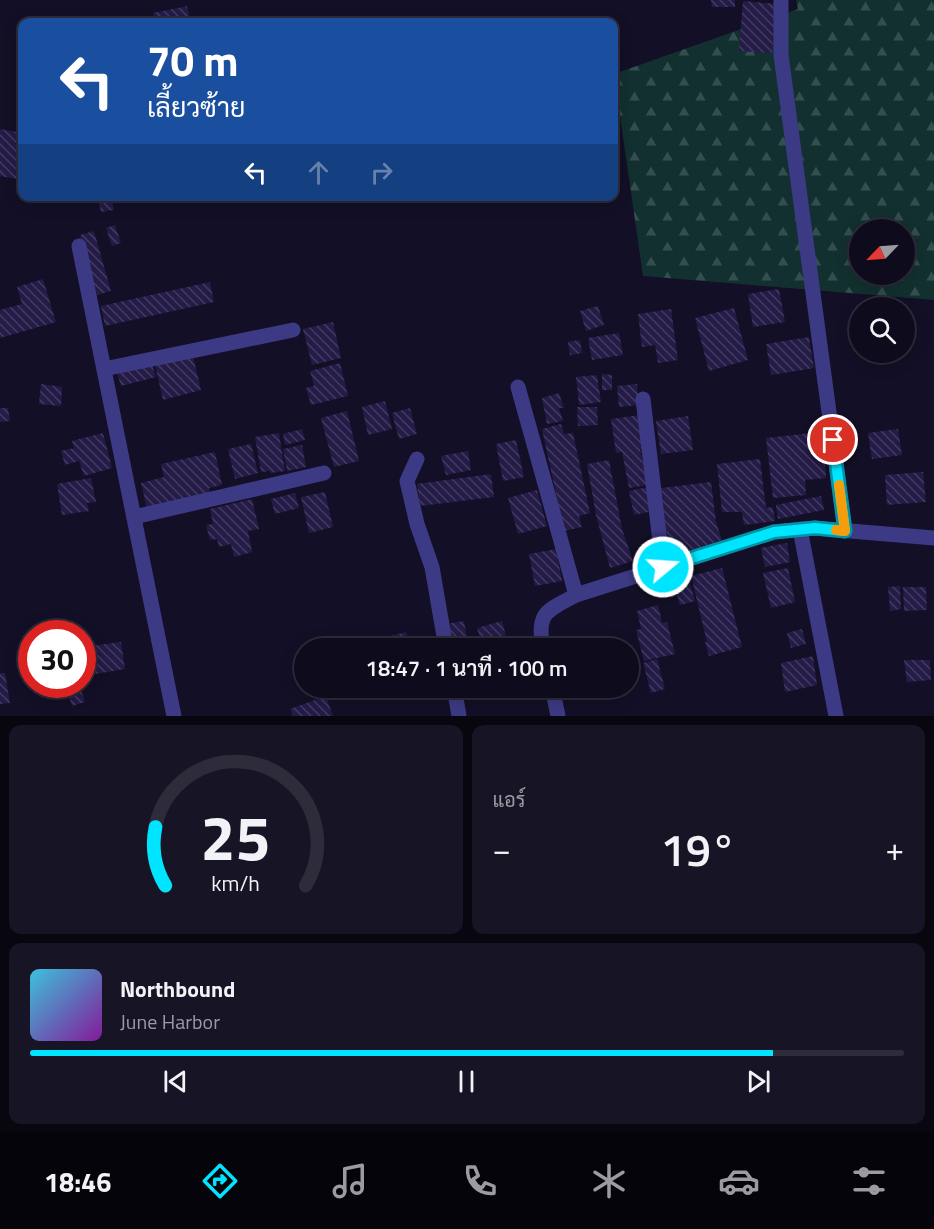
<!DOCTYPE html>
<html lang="th">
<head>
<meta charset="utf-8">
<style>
  body { margin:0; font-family:"Titillium Web",Sarabun,sans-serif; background:#171425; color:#f1f3f6; height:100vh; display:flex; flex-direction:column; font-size:22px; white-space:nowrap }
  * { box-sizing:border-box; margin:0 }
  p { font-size:20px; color:#9b9ba3 }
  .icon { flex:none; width:33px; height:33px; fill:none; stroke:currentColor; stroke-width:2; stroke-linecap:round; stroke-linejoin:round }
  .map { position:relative; height:716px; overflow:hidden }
  .side { display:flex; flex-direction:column; gap:9px; padding:9px; background:#08060f; flex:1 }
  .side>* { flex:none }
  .top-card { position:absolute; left:18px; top:18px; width:600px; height:183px; border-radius:12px; box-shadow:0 3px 15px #0003,0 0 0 2px #2e2b3b; background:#1a4fa0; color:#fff; overflow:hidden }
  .needle { width:39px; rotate:245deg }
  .controls { position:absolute; left:849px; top:219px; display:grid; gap:12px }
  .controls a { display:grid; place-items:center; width:66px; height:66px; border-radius:50%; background:#0e0b1c; box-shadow:0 3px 15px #0003,0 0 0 2px #2e2b3b; font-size:30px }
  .speed { position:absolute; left:18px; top:620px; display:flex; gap:12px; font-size:30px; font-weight:700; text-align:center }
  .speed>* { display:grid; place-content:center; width:78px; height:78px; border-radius:50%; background:#0e0b1c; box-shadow:0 3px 15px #0003,0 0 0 2px #2e2b3b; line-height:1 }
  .speed .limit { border:9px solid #d22; background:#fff; color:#111 }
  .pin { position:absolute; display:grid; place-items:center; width:51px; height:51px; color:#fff; margin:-26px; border:3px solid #fff; border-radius:50%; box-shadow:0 2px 6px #0007 }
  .me { position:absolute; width:66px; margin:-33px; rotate:72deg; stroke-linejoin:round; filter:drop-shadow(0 0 4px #0008) }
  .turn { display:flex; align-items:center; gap:21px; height:126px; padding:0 30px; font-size:27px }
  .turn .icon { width:78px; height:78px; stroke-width:2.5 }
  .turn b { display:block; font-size:42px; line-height:51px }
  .lanes { display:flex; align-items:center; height:57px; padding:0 30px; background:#0003; justify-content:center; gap:30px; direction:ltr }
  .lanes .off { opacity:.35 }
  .big { font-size:45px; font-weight:600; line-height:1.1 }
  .side .tile { flex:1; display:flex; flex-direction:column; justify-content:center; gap:9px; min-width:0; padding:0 21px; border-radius:12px; background:#171425 }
  .side .dial { align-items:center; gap:0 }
  .dial svg { height:156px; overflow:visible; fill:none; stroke:#2e2b3b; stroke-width:7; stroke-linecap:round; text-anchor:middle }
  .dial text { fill:#f1f3f6; stroke:none }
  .song { display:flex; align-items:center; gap:18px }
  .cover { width:72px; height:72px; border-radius:9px; background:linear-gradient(135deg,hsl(190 70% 55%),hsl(290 70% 35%)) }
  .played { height:6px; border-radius:3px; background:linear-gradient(90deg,#00e5ff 85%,#2e2b3b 85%) }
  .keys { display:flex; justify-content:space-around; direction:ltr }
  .heat { display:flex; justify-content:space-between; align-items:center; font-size:33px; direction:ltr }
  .side .tiles { flex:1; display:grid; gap:9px; grid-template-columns:1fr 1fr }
  .tile:last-child { grid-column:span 2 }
  .trip { position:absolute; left:294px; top:638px; width:345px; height:60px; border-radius:30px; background:#0e0b1c; box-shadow:0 3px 15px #0003,0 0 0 2px #2e2b3b; font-weight:600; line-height:60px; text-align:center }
  .menu { display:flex; height:96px; justify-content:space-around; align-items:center; background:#06040b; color:#9b9ba3 }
  .menu .icon { width:42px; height:42px }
  .menu .selected { color:#00e5ff }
  .menu b { font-size:27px; color:#f1f3f6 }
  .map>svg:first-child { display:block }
  .forest { fill:url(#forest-firs); fill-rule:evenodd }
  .building { fill:url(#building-back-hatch) }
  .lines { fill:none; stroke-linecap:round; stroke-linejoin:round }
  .minor { stroke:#3d3a85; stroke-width:15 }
  .route-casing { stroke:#0095a6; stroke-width:15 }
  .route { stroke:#00e5ff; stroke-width:10 }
  .slow { stroke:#f59e0b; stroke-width:10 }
</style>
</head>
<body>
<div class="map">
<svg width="934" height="716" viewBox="0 0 934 716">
  <defs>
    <pattern id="forest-firs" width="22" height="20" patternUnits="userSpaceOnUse" patternTransform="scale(1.5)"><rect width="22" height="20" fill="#12302f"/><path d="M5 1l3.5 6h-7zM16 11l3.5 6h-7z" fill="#344d4e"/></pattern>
    <pattern id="building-back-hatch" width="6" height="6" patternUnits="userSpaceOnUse" patternTransform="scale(1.5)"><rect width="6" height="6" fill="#241b47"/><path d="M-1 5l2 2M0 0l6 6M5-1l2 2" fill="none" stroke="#433b63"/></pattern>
  </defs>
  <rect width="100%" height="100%" fill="#130f26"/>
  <path class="forest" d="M796 0H934V300L643 276 614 74 798 9ZM860 230H904V274H860Z"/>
  <g class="building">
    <polygon points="711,0 735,0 735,7 712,7"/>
    <polygon points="743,1 776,4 772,53 739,51"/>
    <polygon points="187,6 191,22 155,22 153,13"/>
    <polygon points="0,129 22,133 22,149 16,179 0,176"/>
    <polygon points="97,196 111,196 114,210 101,212"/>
    <polygon points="115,225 121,243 112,246 106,228"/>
    <polygon points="94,231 111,291 97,295 80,235"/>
    <polygon points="43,279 56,322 0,338 0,310 22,304 17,287"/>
    <polygon points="210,282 214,302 105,326 101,306"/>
    <polygon points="779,289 785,322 753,327 748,294"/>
    <polygon points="598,306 604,325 586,331 580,311"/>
    <polygon points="734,308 748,360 709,371 695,318"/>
    <polygon points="671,309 678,360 658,363 655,345 642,347 638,314"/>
    <polygon points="333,322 341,358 312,365 303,329"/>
    <polygon points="619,333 623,355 592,360 588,338"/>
    <polygon points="809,337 814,368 771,375 766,344"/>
    <polygon points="580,340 582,353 570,355 568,342"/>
    <polygon points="193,356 201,390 163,400 155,365"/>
    <polygon points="340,363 348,396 311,405 306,388 314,386 310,371"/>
    <polygon points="152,364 156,377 121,386 117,373"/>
    <polygon points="602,374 612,375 612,390 602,390"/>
    <polygon points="597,375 601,402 579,405 576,377"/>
    <polygon points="41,384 62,387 61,406 39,404"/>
    <polygon points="637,384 639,405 619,407 617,386"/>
    <polygon points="559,393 564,408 559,408 563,421 547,424 542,398"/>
    <polygon points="385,401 392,429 368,435 362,407"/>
    <polygon points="577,407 597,407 598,425 578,426"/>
    <polygon points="0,408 8,408 10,421 0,422"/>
    <polygon points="410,408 417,434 399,439 392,413"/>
    <polygon points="347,411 359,461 334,467 321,418"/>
    <polygon points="640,415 645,448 640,449 647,485 629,488 622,452 616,453 611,419"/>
    <polygon points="688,416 693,450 661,454 656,421"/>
    <polygon points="561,424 564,434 573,433 590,513 579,516 582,527 564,531 542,429"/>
    <polygon points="302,429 305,440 285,445 283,434"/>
    <polygon points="898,429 902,455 872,459 868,433"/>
    <polygon points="829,431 832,459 825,460 826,478 805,480 806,495 773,498 766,438"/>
    <polygon points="103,433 112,468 84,476 79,461 65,465 61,451 74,448 72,441"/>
    <polygon points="279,433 285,471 271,473 270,471 261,472 255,437"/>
    <polygon points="516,440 524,477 503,481 496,444"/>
    <polygon points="251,444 258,473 235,479 228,449"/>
    <polygon points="302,445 306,467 287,471 283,449"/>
    <polygon points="468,451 471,470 446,475 441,456"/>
    <polygon points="215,452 222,485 209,488 211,497 148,513 141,483 164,477 161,464"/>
    <polygon points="760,459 766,508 773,507 775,521 744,525 742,512 722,512 717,464"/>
    <polygon points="609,460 622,529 633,561 610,568 596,515 587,464"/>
    <polygon points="923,472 926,502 887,505 885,475"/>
    <polygon points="491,474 494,497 420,506 417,484"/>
    <polygon points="91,478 96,502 87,503 89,511 62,515 57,484"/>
    <polygon points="711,482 716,522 722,540 671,557 666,528 661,488"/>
    <polygon points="649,487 653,511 634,515 629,491"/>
    <polygon points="537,490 547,526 518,534 508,498"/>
    <polygon points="325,492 333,527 309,533 301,497"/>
    <polygon points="295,493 299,508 275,514 271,499"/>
    <polygon points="821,496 824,510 778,519 776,505"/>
    <polygon points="252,499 259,529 248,531 252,552 234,557 231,544 219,547 217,539 210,540 206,525 213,524 210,509"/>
    <polygon points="787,543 790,562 765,567 761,548"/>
    <polygon points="556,549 562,581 535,586 529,554"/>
    <polygon points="722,568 742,647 709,656 705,642 707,642 691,576"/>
    <polygon points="788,568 795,602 771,608 763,573"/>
    <polygon points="690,583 695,601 680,605 675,587"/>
    <polygon points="900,586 901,609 890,611 888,587"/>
    <polygon points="903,587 926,587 927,610 904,611"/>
    <polygon points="658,605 662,623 667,622 675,654 644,661 636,630 641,629 637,611"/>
    <polygon points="464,621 467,638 449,641 446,624"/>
    <polygon points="502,621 507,640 524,635 527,648 483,648 477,628"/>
    <polygon points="802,629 806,644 791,648 787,633"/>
    <polygon points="406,632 411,648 390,648 387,637"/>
    <polygon points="121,642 125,669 95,674 90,646"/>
    <polygon points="813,656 817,685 785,692 781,663"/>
    <polygon points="86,658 91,676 82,679 82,659"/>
    <polygon points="657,659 665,689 651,693 643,663"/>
    <polygon points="904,660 930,660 931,680 907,682"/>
    <polygon points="0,673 5,673 10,703 0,704"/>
    <polygon points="74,684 79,684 85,702 72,706 66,686"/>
    <polygon points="326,696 333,716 293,716 290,709"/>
  </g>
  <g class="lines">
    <g class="minor">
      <polyline points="781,0 781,55 845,531"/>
      <polyline points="79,246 174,716"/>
      <polyline points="104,369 293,330"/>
      <polyline points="518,387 576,595"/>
      <polyline points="643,399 663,567"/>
      <polyline points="417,459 407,481 417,524 432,567 446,648"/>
      <polyline points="134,517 324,473"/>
      <polyline points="800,529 836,716"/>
      <path d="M543 648C536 612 547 611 576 595L774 532 815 528 934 538"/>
      <polyline points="454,687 459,716"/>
      <polyline points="552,687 558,716"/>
    </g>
  </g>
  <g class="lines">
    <g class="route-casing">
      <polyline id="route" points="663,567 774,532 815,528 845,531 833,440"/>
    </g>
    <use href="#route" class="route"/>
    <polyline class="slow" points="836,530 845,531 839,485"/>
  </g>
</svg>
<div class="controls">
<a><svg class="needle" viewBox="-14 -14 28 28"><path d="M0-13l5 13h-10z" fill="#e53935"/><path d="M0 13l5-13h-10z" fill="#9b9ba3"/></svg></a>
<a><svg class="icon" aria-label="search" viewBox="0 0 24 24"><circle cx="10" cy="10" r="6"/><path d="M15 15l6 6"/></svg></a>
</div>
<div class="speed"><div class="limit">30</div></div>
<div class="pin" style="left:833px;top:440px;background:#d93025"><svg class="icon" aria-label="arrive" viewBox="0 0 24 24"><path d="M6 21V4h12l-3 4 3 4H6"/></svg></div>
<svg class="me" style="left:663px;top:567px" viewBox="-20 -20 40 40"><circle r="17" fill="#00e5ff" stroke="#fff" stroke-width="3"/><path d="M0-11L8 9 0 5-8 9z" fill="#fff"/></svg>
<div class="trip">18:47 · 1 นาที · 100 m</div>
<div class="top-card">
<div class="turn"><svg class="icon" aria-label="left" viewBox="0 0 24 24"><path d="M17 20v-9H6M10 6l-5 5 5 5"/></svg><div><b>70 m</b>เลี้ยวซ้าย</div></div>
<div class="lanes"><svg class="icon" aria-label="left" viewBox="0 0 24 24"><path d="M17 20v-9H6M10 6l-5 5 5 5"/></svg><svg class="icon off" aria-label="ahead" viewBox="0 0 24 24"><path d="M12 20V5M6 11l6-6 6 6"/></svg><svg class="icon off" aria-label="right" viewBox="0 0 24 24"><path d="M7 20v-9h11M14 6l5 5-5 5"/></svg></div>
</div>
</div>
<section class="side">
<div class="tiles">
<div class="tile dial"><svg viewBox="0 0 100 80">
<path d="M14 69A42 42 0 1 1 86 69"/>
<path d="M14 69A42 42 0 0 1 9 39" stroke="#00e5ff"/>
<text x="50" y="56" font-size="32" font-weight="700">25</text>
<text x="50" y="72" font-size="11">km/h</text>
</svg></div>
<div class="tile"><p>แอร์</p>
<div class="heat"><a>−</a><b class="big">19°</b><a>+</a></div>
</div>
<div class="tile">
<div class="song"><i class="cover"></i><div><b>Northbound</b><p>June Harbor</p></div></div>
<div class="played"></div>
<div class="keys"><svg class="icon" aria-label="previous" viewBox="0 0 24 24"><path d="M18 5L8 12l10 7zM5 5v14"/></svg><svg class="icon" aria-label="pause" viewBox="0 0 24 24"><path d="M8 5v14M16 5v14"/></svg><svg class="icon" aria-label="next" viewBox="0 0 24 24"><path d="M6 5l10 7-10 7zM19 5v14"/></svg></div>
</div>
</div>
</section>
<nav class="menu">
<b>18:46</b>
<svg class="icon selected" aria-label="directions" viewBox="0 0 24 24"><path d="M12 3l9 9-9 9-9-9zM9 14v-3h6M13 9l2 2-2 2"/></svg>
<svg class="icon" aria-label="music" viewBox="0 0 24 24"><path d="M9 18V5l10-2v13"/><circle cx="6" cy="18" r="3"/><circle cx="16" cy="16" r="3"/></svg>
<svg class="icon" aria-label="phone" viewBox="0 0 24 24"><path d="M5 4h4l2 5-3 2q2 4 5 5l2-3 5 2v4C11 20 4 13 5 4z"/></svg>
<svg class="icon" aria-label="climate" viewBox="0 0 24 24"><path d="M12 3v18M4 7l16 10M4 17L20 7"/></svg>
<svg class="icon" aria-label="car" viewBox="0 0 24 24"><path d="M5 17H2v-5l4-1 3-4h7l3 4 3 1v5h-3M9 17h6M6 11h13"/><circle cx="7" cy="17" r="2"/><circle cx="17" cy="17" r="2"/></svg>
<svg class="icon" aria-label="filters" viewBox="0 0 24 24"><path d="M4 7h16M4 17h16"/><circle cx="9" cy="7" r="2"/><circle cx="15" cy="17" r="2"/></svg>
</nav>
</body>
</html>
